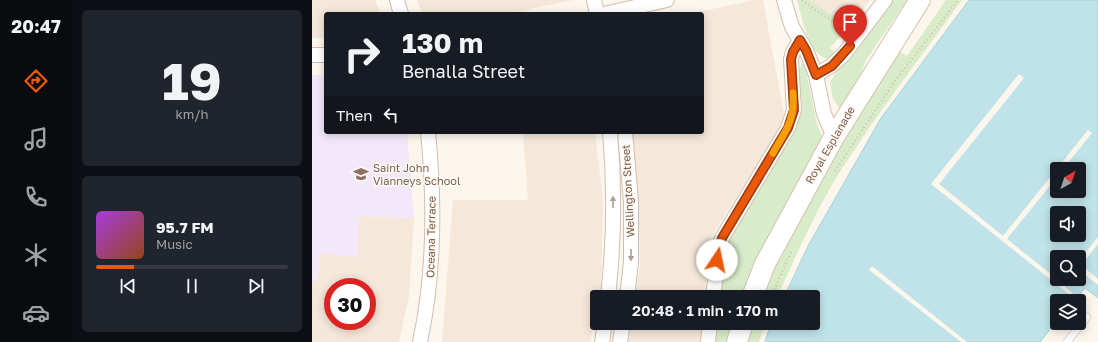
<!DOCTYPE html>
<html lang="en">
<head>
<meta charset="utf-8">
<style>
  body { margin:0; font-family:"Golos Text",sans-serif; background:#20242c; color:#f1f3f6; height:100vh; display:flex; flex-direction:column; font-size:15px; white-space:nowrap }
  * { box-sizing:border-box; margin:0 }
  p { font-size:13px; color:#9ea1a6 }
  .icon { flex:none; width:22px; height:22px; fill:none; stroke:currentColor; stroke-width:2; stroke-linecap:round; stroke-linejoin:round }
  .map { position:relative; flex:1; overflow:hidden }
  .side { display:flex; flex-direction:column; gap:10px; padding:10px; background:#0d0f14; width:240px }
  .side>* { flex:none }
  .top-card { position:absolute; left:12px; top:12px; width:380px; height:122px; border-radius:4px; box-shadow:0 2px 10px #0003; background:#171b24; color:#f1f3f6; overflow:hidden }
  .needle { width:26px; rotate:40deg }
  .tools { position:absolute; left:738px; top:162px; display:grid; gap:8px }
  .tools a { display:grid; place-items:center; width:36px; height:36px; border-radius:4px; background:#171b24; box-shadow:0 2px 10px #0003; font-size:20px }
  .speed { position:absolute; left:12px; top:278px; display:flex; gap:8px; font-size:20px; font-weight:700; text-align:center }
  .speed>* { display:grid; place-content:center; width:52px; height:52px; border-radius:50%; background:#171b24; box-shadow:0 2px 10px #0003; line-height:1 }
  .speed .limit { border:6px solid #d22; background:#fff; color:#111 }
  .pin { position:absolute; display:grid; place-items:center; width:34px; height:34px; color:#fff; margin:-41px -17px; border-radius:50% 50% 50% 0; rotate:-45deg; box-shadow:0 0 4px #0007 }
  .pin .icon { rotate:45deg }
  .me { position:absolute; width:44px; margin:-22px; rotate:11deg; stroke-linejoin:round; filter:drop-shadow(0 0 3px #0008) }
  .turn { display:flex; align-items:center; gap:14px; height:84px; padding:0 12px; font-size:18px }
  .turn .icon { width:52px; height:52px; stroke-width:2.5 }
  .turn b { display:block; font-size:28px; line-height:34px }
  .then { display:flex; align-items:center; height:38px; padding:0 12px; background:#0003; gap:8px; font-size:15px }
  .side .widget { flex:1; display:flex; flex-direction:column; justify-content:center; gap:6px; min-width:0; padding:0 14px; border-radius:6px; background:#20242c }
  .side .dial { align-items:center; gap:0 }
  .dial b { font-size:52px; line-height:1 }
  .song { display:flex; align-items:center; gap:12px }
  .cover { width:48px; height:48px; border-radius:6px; background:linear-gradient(135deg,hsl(280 70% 55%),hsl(20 70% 35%)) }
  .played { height:4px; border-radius:2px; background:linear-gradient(90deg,#ea580c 20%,#363941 20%) }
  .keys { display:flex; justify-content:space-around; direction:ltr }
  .trip { position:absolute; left:278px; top:290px; width:230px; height:40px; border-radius:4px; background:#171b24; box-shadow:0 2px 10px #0003; font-weight:600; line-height:40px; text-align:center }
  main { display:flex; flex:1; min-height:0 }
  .menu { display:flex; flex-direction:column; width:72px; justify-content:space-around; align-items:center; background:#090b0e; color:#9ea1a6 }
  .menu .icon { width:28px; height:28px }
  .menu .active { color:#ea580c }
  .menu b { font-size:18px; color:#f1f3f6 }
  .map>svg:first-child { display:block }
  .residential { fill:#f5e8da; fill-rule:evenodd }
  .education { fill:#f3e8fa }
  .green { fill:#d8ecc9 }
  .water { fill:#bfe3e8; stroke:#a5d3da; fill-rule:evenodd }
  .pier { fill:#fdf6ec }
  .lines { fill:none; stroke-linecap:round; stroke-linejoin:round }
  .lane-casing { stroke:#d1beb0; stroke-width:8 }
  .street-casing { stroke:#d1beb0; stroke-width:16 }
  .secondary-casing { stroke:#d6c0b0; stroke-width:22 }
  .path { stroke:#d9b8a5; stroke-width:2; stroke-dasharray:1 3; stroke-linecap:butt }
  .lane { stroke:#fff; stroke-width:7 }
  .street { stroke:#fff; stroke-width:14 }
  .secondary { stroke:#fff; stroke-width:20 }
  .oneway { fill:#af9d94 }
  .route-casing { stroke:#983908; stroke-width:10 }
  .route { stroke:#ea580c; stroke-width:7 }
  .slow { stroke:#f59e0b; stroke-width:7 }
  .labels { text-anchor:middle; stroke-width:3; stroke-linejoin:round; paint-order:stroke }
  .street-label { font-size:11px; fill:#7a5c4d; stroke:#fffaf3 }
  .education-label { font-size:11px; fill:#785e54; stroke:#fffaf3; text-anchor:start }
</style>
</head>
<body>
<main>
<nav class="menu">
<b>20:47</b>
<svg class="icon active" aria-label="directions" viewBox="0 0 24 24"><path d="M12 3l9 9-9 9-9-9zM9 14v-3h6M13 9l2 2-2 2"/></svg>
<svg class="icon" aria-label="music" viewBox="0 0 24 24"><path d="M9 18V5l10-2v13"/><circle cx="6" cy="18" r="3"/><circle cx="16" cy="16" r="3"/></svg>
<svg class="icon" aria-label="phone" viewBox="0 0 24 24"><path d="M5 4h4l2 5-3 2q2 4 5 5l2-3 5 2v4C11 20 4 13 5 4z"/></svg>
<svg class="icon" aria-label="climate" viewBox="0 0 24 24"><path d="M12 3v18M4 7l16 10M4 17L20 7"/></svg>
<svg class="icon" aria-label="car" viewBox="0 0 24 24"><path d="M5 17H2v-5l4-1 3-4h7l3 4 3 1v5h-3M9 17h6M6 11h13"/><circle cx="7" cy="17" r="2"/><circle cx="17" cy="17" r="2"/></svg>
</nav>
<section class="side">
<div class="widget dial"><b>19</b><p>km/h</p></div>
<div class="widget">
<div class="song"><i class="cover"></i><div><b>95.7 FM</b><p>Music</p></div></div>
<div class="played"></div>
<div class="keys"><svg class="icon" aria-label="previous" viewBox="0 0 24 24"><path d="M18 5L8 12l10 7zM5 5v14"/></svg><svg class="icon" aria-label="pause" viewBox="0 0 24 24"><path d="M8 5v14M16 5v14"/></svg><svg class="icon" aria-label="next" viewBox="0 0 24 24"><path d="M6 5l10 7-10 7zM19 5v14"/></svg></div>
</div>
</section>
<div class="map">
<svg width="786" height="342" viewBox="0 0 786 342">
  <rect width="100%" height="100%" fill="#fdf6ec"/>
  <g class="residential">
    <polygon points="0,0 63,0 69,14 14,14 14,38 0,38"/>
    <polygon points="105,0 261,0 195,14 110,14"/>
    <polygon points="443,0 451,0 473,120 397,240 393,297 323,297 328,265 326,192 319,132 390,132 390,14 376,14"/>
    <polygon points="497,0 558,0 537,26"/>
    <polygon points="211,132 283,132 291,202 289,286 287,297 285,297 285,307 278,342 130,342 141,200 216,200"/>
    <path d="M47 216 102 218 97 296 87 342H0V281L4 282 9 253ZM21 287H55V321H21Z"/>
    <polygon points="319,323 391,323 390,342 316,342"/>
  </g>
  <polygon class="education" points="0,75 14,75 14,132 95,132 102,218 47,216 45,257 9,253 4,282 0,281"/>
  <g class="green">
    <path d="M485 0H497L537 26 518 48 524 53 517 58H513C497 53 489 15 485 0Z"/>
    <polygon points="577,0 595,0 554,60 546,81 528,109 521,99 518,82 559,22"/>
    <path d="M634 0H650C608 58 564 115 526 175 502 214 484 256 465 297H449L476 237 585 50 595 56Z"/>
    <polygon points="492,61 505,124 512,141 431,297 407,297 414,246 487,113 487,68"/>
    <polygon points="404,323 422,323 416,342 402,342"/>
    <polygon points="441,323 453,323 447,342 434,342"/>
  </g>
  <path class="water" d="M657 0H786V298L773 288 762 301H745V321L728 342H453L459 323H501V297H472L496 246 569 118ZM745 169H767V191H745ZM745 213H767V235H745ZM745 257H767V279H745Z"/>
  <g class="pier">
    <polygon points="707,74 712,78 627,184 691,236 776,130 780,133 751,169 745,169 745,177 695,239 750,283 753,279 760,279 753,287 765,297 763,299 619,184"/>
    <polygon points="786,237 786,244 769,265 786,279 786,285 767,270 767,261"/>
    <polygon points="560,266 655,342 649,342 557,270"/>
  </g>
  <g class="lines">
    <g class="lane-casing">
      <polyline id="lane" points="755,342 775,317"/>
    </g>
    <g class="street-casing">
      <g id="street">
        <polyline points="85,0 89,14"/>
        <polyline points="282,0 285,14"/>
        <polyline points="472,0 480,27 494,50 504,75 512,114 522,137"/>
        <polyline points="292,14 355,0"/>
        <polyline points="0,55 14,55"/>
        <polyline points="504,75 519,66 532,54 573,0"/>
        <polyline points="313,132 319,202 319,262 315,297"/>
        <path d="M296 297C302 242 303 187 298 132"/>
        <polyline points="401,297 407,248 410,238 476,128 482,110 479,59 481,52 488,40"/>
        <path d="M108 342C123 272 123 203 116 132"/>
        <polyline points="290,342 293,323"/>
        <polyline points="308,342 311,323"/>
        <polyline points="396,342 398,323"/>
      </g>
    </g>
    <g class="secondary-casing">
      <g id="secondary">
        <polyline points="440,297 453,264 522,137 608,0"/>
        <polyline points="425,342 431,323"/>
      </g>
    </g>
    <g class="path">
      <path d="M490 0C504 12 520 19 534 31"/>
      <polyline points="523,171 583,81 646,0"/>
      <polyline points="459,297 479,252"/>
      <polyline points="447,328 449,323"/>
    </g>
    <use href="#lane" class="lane"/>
    <use href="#street" class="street"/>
    <use href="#secondary" class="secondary"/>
  </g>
  <defs><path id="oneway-solid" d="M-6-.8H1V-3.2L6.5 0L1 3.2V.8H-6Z"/></defs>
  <g class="oneway">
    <use href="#oneway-solid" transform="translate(301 202) rotate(-90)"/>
    <use href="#oneway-solid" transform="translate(319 255) rotate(90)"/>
  </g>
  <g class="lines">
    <g class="route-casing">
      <polyline id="route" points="405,260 410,238 476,128 482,110 479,59 481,52 488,40 494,50 504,75 520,66 538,46"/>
    </g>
    <use href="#route" class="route"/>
    <path class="slow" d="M461 153C474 130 483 120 481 93"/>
  </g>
  <defs>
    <g id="school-bare" transform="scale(1.2)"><path d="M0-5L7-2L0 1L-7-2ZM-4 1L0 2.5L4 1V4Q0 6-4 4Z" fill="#8d6e63" stroke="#fffaf3" stroke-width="2.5" paint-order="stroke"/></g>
  </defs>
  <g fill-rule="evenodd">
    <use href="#school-bare" x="49" y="174"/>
  </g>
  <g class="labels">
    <g class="street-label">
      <text transform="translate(518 145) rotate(-60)" y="4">Royal Esplanade</text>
      <text transform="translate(316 191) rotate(-93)" y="4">Wellington Street</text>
      <text transform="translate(119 237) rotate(-89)" y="4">Oceana Terrace</text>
    </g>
    <g class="education-label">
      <text x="61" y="172">Saint John<tspan x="61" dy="13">Vianneys School</tspan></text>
    </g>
  </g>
</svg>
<div class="tools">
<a><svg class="needle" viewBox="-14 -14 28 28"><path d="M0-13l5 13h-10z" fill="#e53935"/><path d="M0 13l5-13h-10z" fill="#9ea1a6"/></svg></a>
<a><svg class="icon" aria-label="sound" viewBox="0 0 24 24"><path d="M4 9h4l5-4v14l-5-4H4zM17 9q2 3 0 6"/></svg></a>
<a><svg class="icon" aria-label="search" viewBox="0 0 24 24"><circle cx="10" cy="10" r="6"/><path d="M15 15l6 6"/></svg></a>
<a><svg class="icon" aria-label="layers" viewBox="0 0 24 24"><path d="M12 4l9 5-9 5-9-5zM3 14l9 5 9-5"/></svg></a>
</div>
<div class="speed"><div class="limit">30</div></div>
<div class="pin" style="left:538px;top:46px;background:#d93025"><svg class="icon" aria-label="arrive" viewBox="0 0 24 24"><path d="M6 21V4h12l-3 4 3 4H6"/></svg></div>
<svg class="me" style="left:405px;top:260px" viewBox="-20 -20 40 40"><circle r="19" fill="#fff"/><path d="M0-13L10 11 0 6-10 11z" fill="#ea580c"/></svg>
<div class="trip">20:48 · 1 min · 170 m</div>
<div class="top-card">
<div class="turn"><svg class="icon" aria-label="right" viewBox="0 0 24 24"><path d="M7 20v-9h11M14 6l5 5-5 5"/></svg><div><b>130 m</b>Benalla Street</div></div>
<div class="then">Then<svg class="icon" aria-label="left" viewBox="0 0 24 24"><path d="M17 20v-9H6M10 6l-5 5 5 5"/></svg></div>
</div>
</div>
</main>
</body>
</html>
